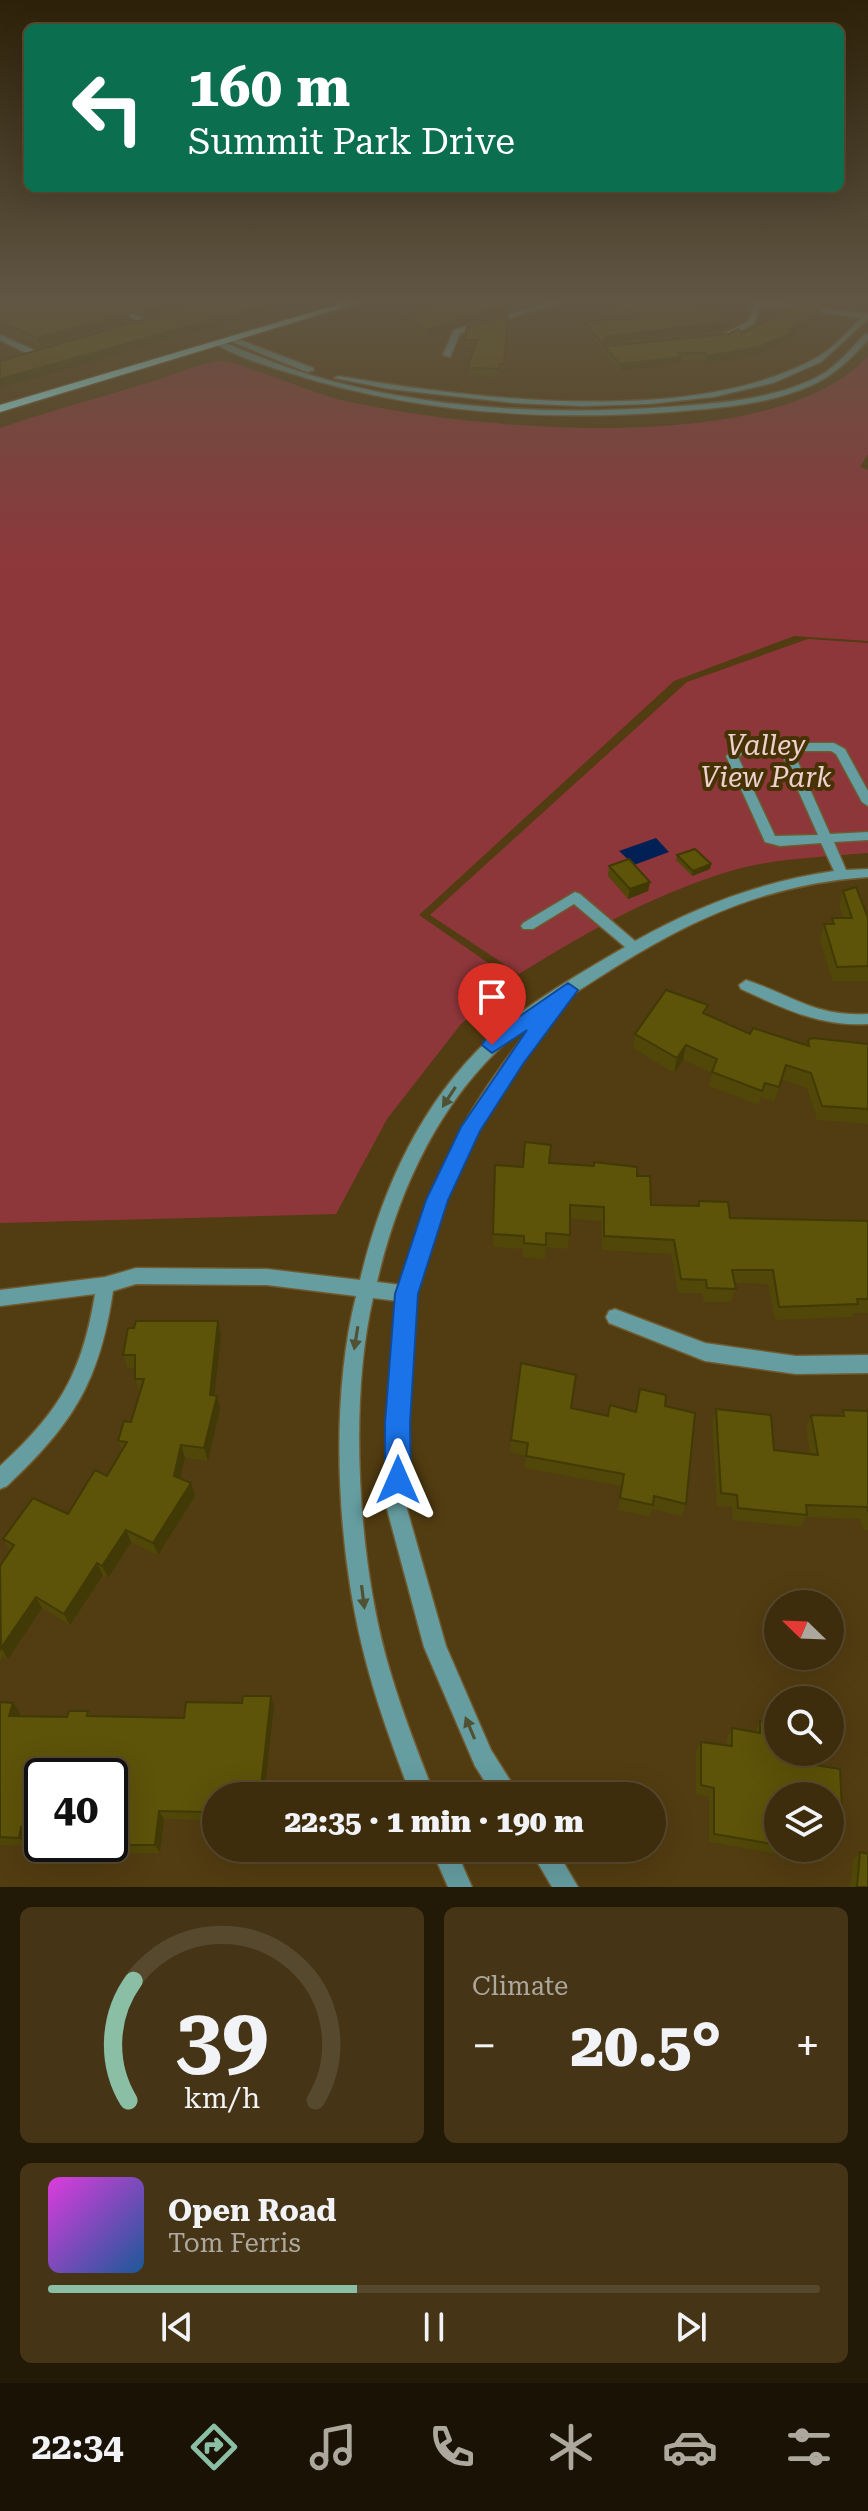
<!DOCTYPE html>
<html lang="en">
<head>
<meta charset="utf-8">
<style>
  body { margin:0; font-family:"Roboto Serif",serif; background:#453516; color:#f1f3f6; height:100vh; display:flex; flex-direction:column; font-size:30px; white-space:nowrap }
  * { box-sizing:border-box; margin:0 }
  p { font-size:26px; color:#ada89d }
  .icon { flex:none; width:44px; height:44px; fill:none; stroke:currentColor; stroke-width:2; stroke-linecap:round; stroke-linejoin:round }
  .map { position:relative; height:1887px; overflow:hidden }
  .side { display:flex; flex-direction:column; gap:20px; padding:20px; background:#221907; flex:1 }
  .side>* { flex:none }
  .guide { position:absolute; left:24px; top:24px; width:820px; height:168px; border-radius:12px; box-shadow:0 8px 32px #0002,0 0 0 2px #57492e; background:#0b6e4f; color:#fff; overflow:hidden }
  .needle { width:52px; rotate:293deg }
  .fabs { position:absolute; left:764px; top:1590px; display:grid; gap:16px }
  .fabs a { display:grid; place-items:center; width:80px; height:80px; border-radius:50%; background:#3e2d0d; box-shadow:0 8px 32px #0002,0 0 0 2px #57492e; font-size:40px }
  .speed { position:absolute; left:24px; top:1758px; display:flex; gap:16px; font-size:40px; font-weight:700; text-align:center }
  .speed>* { display:grid; place-content:center; width:104px; height:104px; border-radius:50%; background:#3e2d0d; box-shadow:0 8px 32px #0002,0 0 0 2px #57492e; line-height:1 }
  .speed .limit { border:4px solid #111; border-radius:12px; background:#fff; color:#111 }
  .pin { position:absolute; display:grid; place-items:center; width:68px; height:68px; color:#fff; margin:-82px -34px; border-radius:50% 50% 50% 0; rotate:-45deg; box-shadow:0 0 8px #0007 }
  .pin .icon { rotate:45deg }
  .me { position:absolute; width:88px; margin:-44px; rotate:0deg; stroke-linejoin:round; filter:drop-shadow(0 0 6px #0008) }
  .turn { display:flex; align-items:center; gap:28px; height:168px; padding:0 32px; font-size:36px }
  .turn .icon { width:104px; height:104px; stroke-width:2.5 }
  .turn b { display:block; font-size:56px; line-height:68px }
  .big { font-size:60px; font-weight:800; line-height:1.1 }
  .side .widget { flex:1; display:flex; flex-direction:column; justify-content:center; gap:12px; min-width:0; padding:0 28px; border-radius:12px; background:#453516 }
  .side .dial { align-items:center; gap:0 }
  .dial svg { height:208px; overflow:visible; fill:none; stroke:#57492e; stroke-width:7; stroke-linecap:round; text-anchor:middle }
  .dial text { fill:#f1f3f6; stroke:none }
  .song { display:flex; align-items:center; gap:24px }
  .cover { width:96px; height:96px; border-radius:12px; background:linear-gradient(135deg,hsl(300 70% 55%),hsl(210 70% 35%)) }
  .played { height:8px; border-radius:4px; background:linear-gradient(90deg,#8abfa5 40%,#57492e 40%) }
  .keys { display:flex; justify-content:space-around; direction:ltr }
  .heat { display:flex; justify-content:space-between; align-items:center; font-size:44px; direction:ltr }
  .side .tiles { flex:1; display:grid; gap:20px; grid-template-columns:1fr 1fr }
  .widget:last-child { grid-column:span 2 }
  .trip { position:absolute; left:202px; top:1782px; width:464px; height:80px; border-radius:40px; background:#3e2d0d; box-shadow:0 8px 32px #0002,0 0 0 2px #57492e; font-weight:800; line-height:80px; text-align:center }
  .menu { display:flex; height:128px; justify-content:space-around; align-items:center; background:#191205; color:#ada89d }
  .menu .icon { width:56px; height:56px }
  .menu .current { color:#8abfa5 }
  .menu b { font-size:36px; color:#f1f3f6 }
  .map>svg:first-child { display:block }
  .green { fill:#8e373b }
  .water { fill:#012056 }
  .lines { fill:none; stroke-linecap:round; stroke-linejoin:round }
  .minor-casing { stroke:#705a30; stroke-width:3 }
  .major-casing { stroke:#705a30; stroke-width:3 }
  .minor { fill:#659da0; fill-rule:evenodd }
  .major { fill:#98f5fa; fill-rule:evenodd }
  .wall { fill:#504708 }
  .shaded-wall { fill:#413a06 }
  .building { fill:#5d5309; stroke:#413a06; stroke-width:2 }
  .oneway { fill:#505233 }
  .route { fill:#1a73e8; stroke:#114b97; stroke-width:2 }
  .labels { text-anchor:middle; stroke-width:8; stroke-linejoin:round; paint-order:stroke }
  .park-label { font-size:28px; font-style:italic; fill:#edd0cf; stroke:#473204 }
</style>
</head>
<body>
<div class="map">
<svg width="868" height="1887" viewBox="0 0 868 1887">
  <rect width="100%" height="100%" fill="#523c11"/>
  <g class="green">
    <path d="M868 356V454L860 467 868 470V641L794 636 674 681 419 915 513 980 461 1024 387 1119 336 1214 0 1223V428C50 411 100 397 151 382 173 375 198 363 221 361 231 359 319 395 341 400 467 429 774 460 868 356Z"/>
    <path d="M808 639 868 643V853C824 857 777 858 734 870 658 892 586 932 519 974L430 915 687 682Z"/>
  </g>
  <polygon class="water" points="656,838 669,852 634,865 619,851"/>
  <g class="lines">
    <g class="minor-casing">
      <g id="minor">
        <polygon points="97,302 106,302 148,321 142,322"/>
        <polygon points="552,302 562,302 460,333 450,357 443,355 454,330"/>
        <path d="M754 302H774L865 314 868 313V319L821 362 773 383 713 397 649 404 582 406 515 403 390 389 334 378 338 376C473 399 692 427 816 358 833 349 847 332 861 318L760 304 754 323 728 339H722V335L749 321Z"/>
        <path d="M865 334H868V340C851 358 835 375 812 385 768 405 717 408 670 412 542 421 416 413 293 374 267 366 237 357 214 343L221 341C258 357 296 372 335 382 444 410 555 415 667 407 718 403 775 400 821 375 838 365 851 349 865 334Z"/>
        <polygon points="0,335 36,351 37,353 30,355 0,340"/>
        <polygon points="233,337 313,368 314,370 307,372 230,341"/>
        <path d="M785 743H834L845 749 868 791V806L862 802 836 754 831 751H793L830 834 868 832V840L834 842 846 870 868 869V877C744 886 665 934 564 1000L565 1003 563 1007 521 1062 478 1130 445 1200 416 1294 408 1423 407 1509 446 1646 491 1750 520 1796H494L475 1766 424 1647 387 1509 388 1423 398 1301 373 1298C349 1403 358 1553 386 1657 399 1704 417 1750 435 1796H411C394 1750 377 1705 365 1658 337 1550 329 1404 356 1296L267 1285 136 1284 113 1291C100 1381 73 1424 7 1486L0 1489V1466C59 1412 82 1374 95 1294L0 1306V1290L105 1277 136 1268 267 1269 360 1280C381 1192 420 1104 488 1040 526 1004 579 974 625 947L574 904 533 929H523L521 926 523 923 575 892 580 894 635 941C697 906 763 881 834 871L821 843 780 846 765 842 726 756 743 745ZM746 752H781L818 835 775 836 738 757ZM540 1015C513 1050 484 1087 463 1126 437 1177 419 1230 401 1285L377 1282C401 1178 450 1078 540 1015Z"/>
        <path d="M746 980C792 995 815 1017 868 1014V1024C821 1027 782 1008 741 989L739 985Z"/>
        <polygon points="615,1309 705,1343 796,1356 868,1355 868,1373 796,1374 705,1361 609,1323 606,1317 609,1311"/>
        <polygon points="431,1848 455,1848 472,1887 448,1887"/>
        <polygon points="529,1848 555,1848 578,1887 552,1887"/>
      </g>
    </g>
    <g class="major-casing">
      <polygon id="major" points="346,302 361,302 0,412 0,405"/>
    </g>
    <use href="#minor" class="minor"/>
    <use href="#major" class="major"/>
  </g>
  <g class="wall">
    <polygon points="0,302 129,313 130,320 39,346 0,328"/>
    <polygon points="113,302 199,302 146,316"/>
    <polygon points="598,302 682,302 729,329 606,344 609,346 743,333 819,312 819,320 795,334 794,338 758,355 706,363 705,360 681,360 681,364 619,371 584,329 584,322 630,317"/>
    <polygon points="508,311 427,337 402,326 402,318 414,315 414,312"/>
    <polygon points="508,314 504,371 499,371 498,377 468,375 468,368 475,347 465,347 465,340"/>
    <polygon points="677,855 710,869 692,876 676,860"/>
    <polygon points="609,866 650,882 648,891 628,899 608,876"/>
    <polygon points="843,891 868,918 868,981 832,981 820,939 824,924 831,924 832,918 843,918 839,905"/>
    <polygon points="708,1005 706,1014 750,1034 806,1045 808,1040 868,1044 868,1124 817,1120 807,1088 782,1080 774,1102 761,1097 759,1105 709,1086 712,1073 683,1060 674,1073 633,1048 635,1034"/>
    <polygon points="594,1162 637,1176 651,1205 697,1206 699,1201 730,1218 868,1221 868,1313 854,1313 852,1317 775,1320 768,1284 735,1283 736,1289 731,1302 704,1302 702,1293 678,1293 671,1254 602,1250 601,1221 570,1219 568,1249 546,1247 545,1259 523,1257 523,1249 493,1247 494,1179 523,1167 549,1163 594,1166"/>
    <polygon points="221,1335 214,1396 220,1409 208,1461 185,1458 180,1479 191,1483 195,1496 158,1555 131,1542 108,1578 103,1575 70,1625 42,1608 8,1659 3,1656 0,1661 0,1566 10,1551 3,1539 68,1514 107,1476 122,1451 118,1441 131,1422 140,1392 139,1392 135,1379 135,1368 127,1368 123,1355"/>
    <polygon points="640,1389 665,1406 686,1504 682,1516 652,1509 650,1517 618,1510 621,1486 524,1468 526,1456 510,1452 511,1440 607,1416 635,1411"/>
    <polygon points="716,1409 774,1450 810,1454 806,1428 811,1415 840,1416 843,1410 868,1411 868,1530 863,1530 860,1519 806,1517 801,1527 733,1520 732,1507 717,1506 712,1422"/>
    <polygon points="271,1696 274,1706 216,1796 216,1839 206,1839 202,1831 203,1820 164,1819 160,1853 116,1853 110,1845 112,1833 110,1833 110,1776 42,1776 42,1836 29,1835 27,1846 0,1845 0,1702 13,1703 20,1713 20,1716 67,1717 88,1711 91,1716 184,1718"/>
    <polygon points="760,1721 809,1764 842,1810 835,1819 830,1818 830,1796 778,1796 778,1848 830,1848 830,1854 823,1862 709,1842 709,1797 696,1794 696,1751 701,1742 727,1746 727,1738 732,1728 754,1732"/>
    <polygon points="860,1852 868,1887 850,1887 853,1860"/>
  </g>
  <g class="shaded-wall">
    <polygon points="171,302 199,302 146,316 145,309"/>
    <polygon points="274,302 289,302 283,307 0,388 0,379"/>
    <polygon points="508,304 508,311 427,337 427,330"/>
    <polygon points="819,308 819,320 795,334 794,338 758,355 706,363 707,356 816,312"/>
    <polygon points="129,313 130,320 39,346 37,338"/>
    <polygon points="730,322 729,329 608,343 605,346 602,342 608,336"/>
    <polygon points="682,357 681,364 619,371 620,364"/>
    <polygon points="711,864 710,869 692,876 693,871"/>
    <polygon points="650,882 648,891 628,899 630,889"/>
    <polygon points="686,1045 683,1060 674,1073 677,1058"/>
    <polygon points="218,1321 221,1335 213,1408 210,1395"/>
    <polygon points="217,1396 220,1409 208,1461 204,1448"/>
    <polygon points="181,1445 185,1458 178,1488 174,1476"/>
    <polygon points="191,1483 195,1496 158,1555 153,1543"/>
    <polygon points="126,1530 131,1542 108,1578 102,1566"/>
    <polygon points="97,1563 103,1575 70,1625 64,1614"/>
    <polygon points="36,1597 42,1608 8,1659 1,1648"/>
    <polygon points="271,1696 274,1706 264,1796 260,1796"/>
    <polygon points="13,1703 20,1713 17,1726 9,1716"/>
    <polygon points="159,1811 164,1819 160,1853 155,1845"/>
    <polygon points="21,1827 29,1835 27,1846 19,1838"/>
  </g>
  <g class="building">
    <polygon points="0,302 104,302 129,313 37,338 0,322"/>
    <polygon points="129,302 171,302 145,309"/>
    <polygon points="204,302 274,302 0,379 0,361"/>
    <polygon points="450,302 509,302 508,304 427,330 402,318 418,314 414,312"/>
    <polygon points="613,302 682,302 697,309 715,308 730,322 608,336 602,342 609,346 729,334 738,329 743,333 777,316 786,307 794,308 796,305 819,308 816,312 820,312 790,330 795,331 759,347 707,356 706,353 678,353 682,357 620,364 584,322 643,316"/>
    <polygon points="508,314 504,364 499,364 499,369 468,368 477,340 465,340 467,327"/>
    <polygon points="695,849 711,864 693,871 677,855"/>
    <polygon points="629,859 650,882 630,889 609,866"/>
    <polygon points="856,887 868,918 868,966 837,967 824,924 834,924 832,918 852,918 843,891"/>
    <polygon points="666,990 708,1005 703,1013 750,1034 753,1028 809,1046 808,1040 813,1038 868,1044 868,1109 822,1106 811,1073 786,1065 779,1087 765,1083 762,1091 712,1072 717,1059 686,1045 677,1058 635,1034"/>
    <polygon points="525,1142 551,1145 549,1163 594,1166 594,1162 637,1167 637,1176 650,1176 651,1205 699,1206 699,1201 728,1202 730,1218 868,1221 868,1299 857,1299 858,1304 779,1307 773,1270 732,1270 736,1289 707,1288 706,1280 681,1279 674,1240 604,1236 604,1207 570,1205 570,1235 546,1233 546,1245 524,1243 524,1236 493,1234 495,1165 523,1167"/>
    <polygon points="136,1321 218,1321 210,1395 217,1396 204,1448 181,1445 174,1476 191,1483 153,1543 126,1530 102,1566 97,1563 64,1614 36,1597 1,1648 0,1566 14,1545 3,1539 33,1498 68,1514 95,1470 107,1476 127,1442 118,1441 124,1421 131,1422 144,1379 135,1379 135,1355 123,1355 128,1328 134,1328"/>
    <polygon points="521,1363 576,1375 571,1408 608,1416 610,1405 636,1412 640,1389 666,1395 665,1406 695,1413 686,1504 654,1496 653,1505 620,1498 624,1474 526,1456 528,1443 511,1440"/>
    <polygon points="716,1409 771,1415 774,1450 818,1455 811,1415 844,1416 843,1410 868,1411 868,1512 867,1507 806,1505 807,1515 738,1508 737,1495 721,1493"/>
    <polygon points="243,1696 271,1696 260,1796 216,1796 216,1831 202,1831 204,1812 159,1811 155,1845 110,1845 113,1825 110,1825 110,1776 42,1776 42,1828 21,1827 19,1838 0,1837 0,1702 13,1703 9,1716 67,1717 69,1711 88,1711 87,1716 184,1718 186,1702 242,1703"/>
    <polygon points="760,1721 778,1724 778,1752 809,1752 809,1764 840,1769 842,1810 830,1808 830,1796 778,1796 778,1845 714,1834 714,1788 701,1785 701,1742 732,1746 732,1728 760,1733"/>
    <polygon points="795,1848 830,1848 830,1854"/>
    <polygon points="860,1852 868,1854 868,1887 857,1887"/>
  </g>
  <defs><path id="oneway-solid" d="M-6-.8H1V-3.2L6.5 0L1 3.2V.8H-6Z" transform="scale(2)"/></defs>
  <g class="oneway">
    <use href="#oneway-solid" transform="translate(449 1097) rotate(123)"/>
    <use href="#oneway-solid" transform="translate(356 1338) rotate(99)"/>
    <use href="#oneway-solid" transform="translate(363 1597) rotate(83)"/>
    <use href="#oneway-solid" transform="translate(470 1728) rotate(-113)"/>
  </g>
  <linearGradient id="sky" x2="0" y2="1"><stop stop-color="#2d2109"/><stop offset="0.53" stop-color="#605643"/><stop offset="1" stop-color="#605643" stop-opacity="0"/></linearGradient>
  <rect width="868" height="566" fill="url(#sky)"/>
  <polygon class="route" points="568,983 578,990 523,1064 480,1131 448,1200 418,1294 410,1423 411,1480 407,1489 398,1493 388,1489 385,1480 385,1423 395,1294 426,1200 461,1127 527,1030 492,1053 482,1045 485,1040"/>
  <g class="labels">
    <g class="park-label">
      <text x="766" y="755">Valley<tspan x="766" dy="32">View Park</tspan></text>
    </g>
  </g>
</svg>
<div class="fabs">
<a><svg class="needle" viewBox="-14 -14 28 28"><path d="M0-13l5 13h-10z" fill="#e53935"/><path d="M0 13l5-13h-10z" fill="#ada89d"/></svg></a>
<a><svg class="icon" aria-label="search" viewBox="0 0 24 24"><circle cx="10" cy="10" r="6"/><path d="M15 15l6 6"/></svg></a>
<a><svg class="icon" aria-label="layers" viewBox="0 0 24 24"><path d="M12 4l9 5-9 5-9-5zM3 14l9 5 9-5"/></svg></a>
</div>
<div class="speed"><div class="limit">40</div></div>
<div class="pin" style="left:492px;top:1045px;background:#d93025"><svg class="icon" aria-label="arrive" viewBox="0 0 24 24"><path d="M6 21V4h12l-3 4 3 4H6"/></svg></div>
<svg class="me" style="left:398px;top:1480px" viewBox="-20 -20 40 40"><path d="M0-17L14 15 0 8-14 15z" fill="#1a73e8" stroke="#fff" stroke-width="4"/></svg>
<div class="trip">22:35 · 1 min · 190 m</div>
<div class="guide">
<div class="turn"><svg class="icon" aria-label="left" viewBox="0 0 24 24"><path d="M17 20v-9H6M10 6l-5 5 5 5"/></svg><div><b>160 m</b>Summit Park Drive</div></div>
</div>
</div>
<section class="side">
<div class="tiles">
<div class="widget dial"><svg viewBox="0 0 100 80">
<path d="M14 69A42 42 0 1 1 86 69"/>
<path d="M14 69A42 42 0 0 1 16 23" stroke="#8abfa5"/>
<text x="50" y="56" font-size="32" font-weight="700">39</text>
<text x="50" y="72" font-size="11">km/h</text>
</svg></div>
<div class="widget"><p>Climate</p>
<div class="heat"><a>−</a><b class="big">20.5°</b><a>+</a></div>
</div>
<div class="widget">
<div class="song"><i class="cover"></i><div><b>Open Road</b><p>Tom Ferris</p></div></div>
<div class="played"></div>
<div class="keys"><svg class="icon" aria-label="previous" viewBox="0 0 24 24"><path d="M18 5L8 12l10 7zM5 5v14"/></svg><svg class="icon" aria-label="pause" viewBox="0 0 24 24"><path d="M8 5v14M16 5v14"/></svg><svg class="icon" aria-label="next" viewBox="0 0 24 24"><path d="M6 5l10 7-10 7zM19 5v14"/></svg></div>
</div>
</div>
</section>
<nav class="menu">
<b>22:34</b>
<svg class="icon current" aria-label="directions" viewBox="0 0 24 24"><path d="M12 3l9 9-9 9-9-9zM9 14v-3h6M13 9l2 2-2 2"/></svg>
<svg class="icon" aria-label="music" viewBox="0 0 24 24"><path d="M9 18V5l10-2v13"/><circle cx="6" cy="18" r="3"/><circle cx="16" cy="16" r="3"/></svg>
<svg class="icon" aria-label="phone" viewBox="0 0 24 24"><path d="M5 4h4l2 5-3 2q2 4 5 5l2-3 5 2v4C11 20 4 13 5 4z"/></svg>
<svg class="icon" aria-label="climate" viewBox="0 0 24 24"><path d="M12 3v18M4 7l16 10M4 17L20 7"/></svg>
<svg class="icon" aria-label="car" viewBox="0 0 24 24"><path d="M5 17H2v-5l4-1 3-4h7l3 4 3 1v5h-3M9 17h6M6 11h13"/><circle cx="7" cy="17" r="2"/><circle cx="17" cy="17" r="2"/></svg>
<svg class="icon" aria-label="filters" viewBox="0 0 24 24"><path d="M4 7h16M4 17h16"/><circle cx="9" cy="7" r="2"/><circle cx="15" cy="17" r="2"/></svg>
</nav>
</body>
</html>
